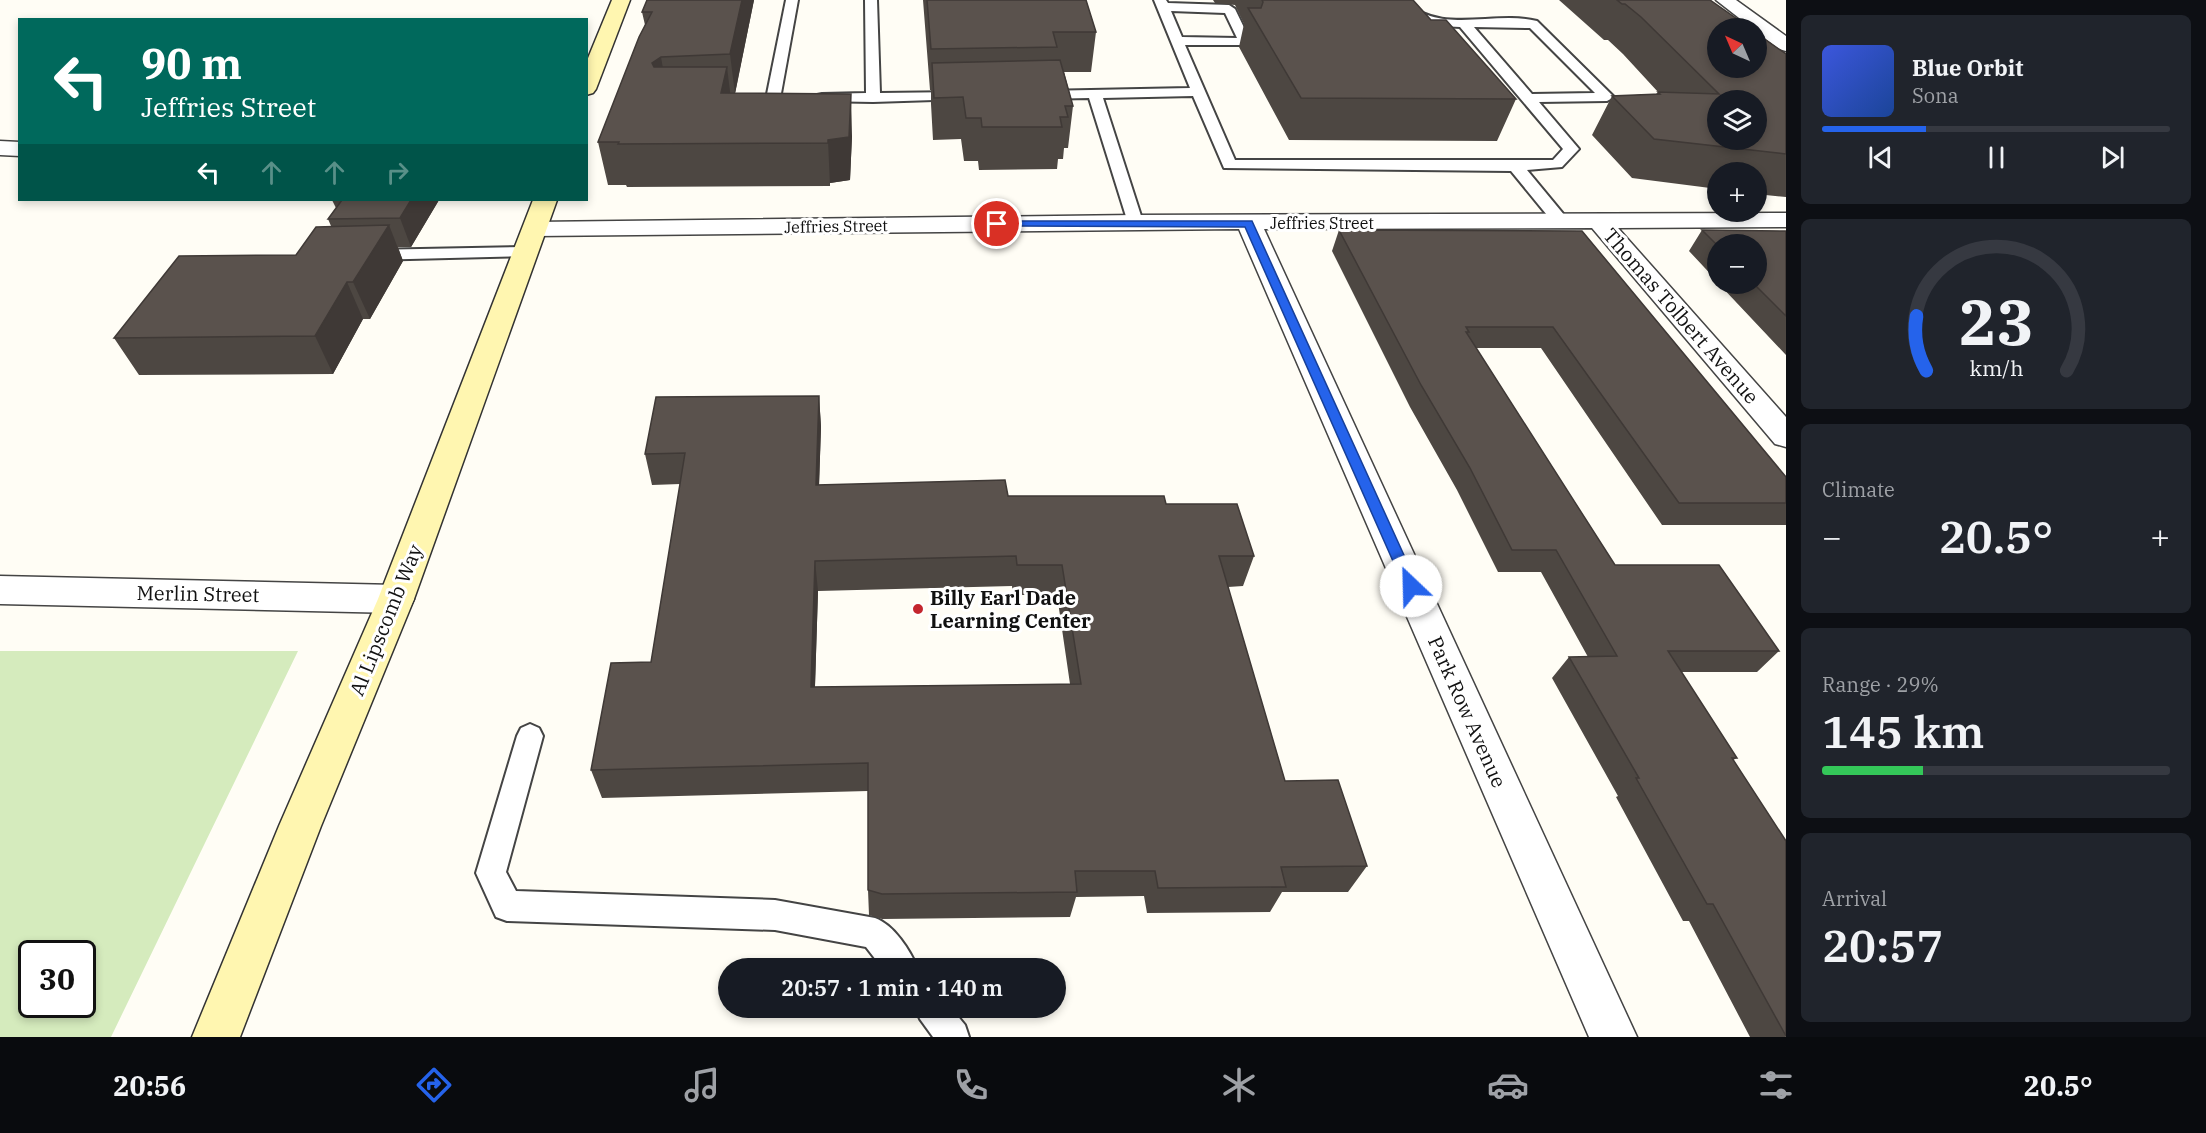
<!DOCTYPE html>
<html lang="en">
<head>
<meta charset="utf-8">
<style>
  body { margin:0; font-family:"IBM Plex Serif",serif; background:#20242c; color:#f1f3f6; height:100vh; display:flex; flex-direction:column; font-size:22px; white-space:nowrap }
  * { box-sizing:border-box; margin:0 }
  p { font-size:20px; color:#9ea1a6 }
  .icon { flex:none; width:33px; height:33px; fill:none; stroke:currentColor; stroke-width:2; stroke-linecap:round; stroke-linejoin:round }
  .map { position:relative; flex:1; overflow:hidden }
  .panel { display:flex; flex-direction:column; gap:15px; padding:15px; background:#0d0f14; width:420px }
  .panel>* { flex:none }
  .guide { position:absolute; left:18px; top:18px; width:570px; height:183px; border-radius:0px; box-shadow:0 3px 9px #0003; background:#00695c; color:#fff; overflow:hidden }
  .needle { width:39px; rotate:316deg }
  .fabs { position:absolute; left:1707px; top:18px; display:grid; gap:12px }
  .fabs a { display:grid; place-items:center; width:60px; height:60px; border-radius:50%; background:#171b24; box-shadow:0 3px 9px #0003; font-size:30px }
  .speed { position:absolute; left:18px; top:940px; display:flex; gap:12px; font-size:30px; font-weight:700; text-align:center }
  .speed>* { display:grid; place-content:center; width:78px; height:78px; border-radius:50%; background:#171b24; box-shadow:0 3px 9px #0003; line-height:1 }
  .speed .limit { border:3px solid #111; border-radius:9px; background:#fff; color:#111 }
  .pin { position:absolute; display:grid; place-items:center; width:51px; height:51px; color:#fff; margin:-26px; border:3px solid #fff; border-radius:50%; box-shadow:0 2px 6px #0007 }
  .me { position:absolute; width:66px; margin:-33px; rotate:336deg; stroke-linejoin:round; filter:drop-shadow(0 0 4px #0008) }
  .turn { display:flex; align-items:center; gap:21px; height:126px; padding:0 24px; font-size:27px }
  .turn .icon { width:78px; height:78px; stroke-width:2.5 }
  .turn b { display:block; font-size:42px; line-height:51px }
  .lanes { display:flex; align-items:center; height:57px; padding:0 24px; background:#0003; justify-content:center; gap:30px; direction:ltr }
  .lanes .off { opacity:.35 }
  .big { font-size:45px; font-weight:600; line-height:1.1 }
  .panel .widget { flex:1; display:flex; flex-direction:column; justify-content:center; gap:9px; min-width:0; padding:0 21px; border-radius:9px; background:#20242c }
  .panel .dial { align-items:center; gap:0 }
  .dial svg { height:156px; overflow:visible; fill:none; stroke:#363941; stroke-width:7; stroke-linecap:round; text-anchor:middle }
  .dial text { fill:#f1f3f6; stroke:none }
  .song { display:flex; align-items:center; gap:18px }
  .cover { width:72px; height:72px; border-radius:9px; background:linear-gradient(135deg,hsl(230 70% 55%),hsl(220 70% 35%)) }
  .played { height:6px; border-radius:3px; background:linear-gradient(90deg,#2563eb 30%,#363941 30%) }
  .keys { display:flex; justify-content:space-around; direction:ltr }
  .heat { display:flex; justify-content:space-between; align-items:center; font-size:33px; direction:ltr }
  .charge { height:9px; border-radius:4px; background:linear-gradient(90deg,#34c759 29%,#363941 0) }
  .trip { position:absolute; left:718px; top:958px; width:348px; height:60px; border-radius:30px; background:#171b24; box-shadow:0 3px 9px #0003; font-weight:600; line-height:60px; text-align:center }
  .menu { display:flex; height:96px; justify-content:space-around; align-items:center; background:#090b0e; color:#9ea1a6 }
  .menu .icon { width:42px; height:42px }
  .menu .selected { color:#2563eb }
  .menu b { font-size:27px; color:#f1f3f6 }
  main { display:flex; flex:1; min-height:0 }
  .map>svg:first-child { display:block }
  .green { fill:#d5ebbd; fill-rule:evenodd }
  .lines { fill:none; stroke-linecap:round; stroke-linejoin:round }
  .lane-casing { stroke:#444; stroke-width:4 }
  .street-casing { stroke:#444; stroke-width:3 }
  .secondary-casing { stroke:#333; stroke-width:3 }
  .lane { fill:#fff; fill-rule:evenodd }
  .street { fill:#fff; fill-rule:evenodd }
  .secondary { fill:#fff6b0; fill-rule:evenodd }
  .wall { fill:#4d4742; fill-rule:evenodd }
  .shaded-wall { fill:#3f3936 }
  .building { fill:#5a524d; stroke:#3f3936; stroke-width:1.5; fill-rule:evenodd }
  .route { fill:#2563eb; stroke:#184099; stroke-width:1.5 }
  .poi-dot { fill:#c4262e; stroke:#fff; stroke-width:2 }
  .labels { text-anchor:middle; stroke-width:6; stroke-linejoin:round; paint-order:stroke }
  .far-street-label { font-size:16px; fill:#111; stroke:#fff }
  .street-label { font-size:20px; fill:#111; stroke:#fff }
  .poi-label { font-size:20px; font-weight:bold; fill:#111; stroke:#fff; text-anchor:start }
</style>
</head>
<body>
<main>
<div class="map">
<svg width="1786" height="1037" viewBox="0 0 1786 1037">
  <rect width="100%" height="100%" fill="#fffdf5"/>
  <path class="green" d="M0 651H298L111 1037H0ZM32 954H82V1005H32Z"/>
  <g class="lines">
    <g class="lane-casing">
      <g id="lane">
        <polygon points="786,0 798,0 780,99 773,103 766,99"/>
        <polygon points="865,0 877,0 880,93 960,92 967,96 965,99 873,102 817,101 815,98 817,95 822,94 866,93"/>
        <path d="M1154 0H1166L1168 3 1229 5 1235 9 1251 42 1250 45H1185L1235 160H1553L1563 149 1460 27C1432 26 1410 24 1391 0H1404C1440 36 1493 10 1537 21L1614 97 1607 101 1539 102 1579 149 1562 167 1527 170 1570 222 1562 227 1556 226 1511 171 1224 168 1193 96 1103 98 1143 222 1135 227 1129 226 1089 98 1041 99 1034 95 1041 91 1190 88ZM1171 11 1225 13 1237 38 1182 37ZM1474 27 1530 28 1595 93 1532 94Z"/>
        <polygon points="527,247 533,248 536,252 533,256 369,260 363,259 360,255 363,251 369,250"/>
        <path d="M530 724 539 728 543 736 506 872 516 891 775 900 875 918C894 925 910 950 918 969H883L866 947 775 930 507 921 496 917 476 873 517 736 521 728Z"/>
        <polygon points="915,1008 951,1008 965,1025 969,1037 933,1037 920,1019"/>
      </g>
    </g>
    <g class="street-casing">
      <g id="street">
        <polygon points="1716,0 1736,0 1786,36 1786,51 1779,49 1756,32 1756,28 1752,28"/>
        <polygon points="0,141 20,142 20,156 0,155"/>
        <polygon points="1786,213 1786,227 1618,228 1786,417 1786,447 1775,444 1592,228 1264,229 1637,1037 1589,1037 1239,229 535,236 526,234 523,229 526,224 535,222 1135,215"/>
        <polygon points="0,576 396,585 409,589 414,599 409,609 396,613 0,604"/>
      </g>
    </g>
    <g class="secondary-casing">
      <g id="secondary">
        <polygon points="612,0 630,0 596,89 593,93 586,95 586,63"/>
        <polygon points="533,200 557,200 414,599 321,826 240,1037 192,1037 279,826 378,599"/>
      </g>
    </g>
    <use href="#lane" class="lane"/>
    <use href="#street" class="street"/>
    <use href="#secondary" class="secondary"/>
  </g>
  <g class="wall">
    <polygon points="647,0 754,0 735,93 852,136 850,180 830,183 830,186 627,187 626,185 608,185 598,142 645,25 642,12"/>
    <polygon points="923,0 1086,0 1096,32 1091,72 1064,72 1073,106 1068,148 1064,148 1063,159 1058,159 1057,169 979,170 978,161 964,161 961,139 933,140 931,104 931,90 930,90"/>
    <polygon points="1213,0 1413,0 1431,20 1516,99 1497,141 1289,140 1239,47 1244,24 1235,5 1215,3"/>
    <polygon points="1559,0 1710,0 1786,54 1786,197 1756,194 1756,172 1718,172 1718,189 1632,178 1592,135 1612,96 1656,94 1658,92 1623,54 1608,40 1604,40"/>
    <polygon points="332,200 439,200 411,247 398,247 403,261 370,319 363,319 333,374 139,375 114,338 296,255 331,226 328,219 336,208"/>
    <polygon points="1339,230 1582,231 1786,477 1786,525 1662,525 1541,348 1476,348 1615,565 1779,651 1757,672 1681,672 1737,758 1733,760 1786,1037 1750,1037 1689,921 1683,921 1616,797 1618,796 1552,678 1569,657 1588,657 1541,572 1498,572 1457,490 1410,407 1332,251"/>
    <polygon points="1702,230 1786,231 1786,355 1719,284 1756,284 1718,244 1718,282 1689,251"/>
    <path d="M819 396 821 427 819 485 1008 496 1166 504 1254 556 1243 586 1228 587 1285 781 1367 866 1348 892H1282L1270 912 1147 913 1144 896 1076 897 1070 917 882 919 869 915 868 890V791L602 798 591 770 651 662 680 484 652 485 645 454ZM1012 586 1013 595H1057L1070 684 815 687 818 591Z"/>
  </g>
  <g class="shaded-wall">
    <polygon points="742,0 754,0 735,94 730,54"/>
    <polygon points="661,57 668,98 652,63"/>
    <polygon points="727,67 732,108 721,93"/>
    <polygon points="851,94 852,136 850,180 830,183 830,186 828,140"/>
    <polygon points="411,200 439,200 411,247 400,218"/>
    <polygon points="389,225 403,261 370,319 353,282"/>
    <polygon points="347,282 363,319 333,374 315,336"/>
    <polygon points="819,396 821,427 818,516 816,485"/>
    <polygon points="815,561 818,591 814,716 811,687"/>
  </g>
  <g class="building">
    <polygon points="647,0 742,0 730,54 661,57 652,63 654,67 727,67 721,93 851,94 849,137 828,140 828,143 618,144 619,142 598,142 639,37 652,12 642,12"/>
    <polygon points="927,0 1086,0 1096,32 1053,32 1057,47 931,49"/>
    <polygon points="1262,0 1413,0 1431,20 1446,20 1516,99 1301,98 1248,8 1261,8 1263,2"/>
    <path d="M1617 0H1710L1750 28H1718V68H1756V33L1786 54V154L1654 139 1612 96 1660 94 1658 92 1719 94 1641 17 1625 4H1622ZM1718 100H1756V140H1718Z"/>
    <polygon points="1060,60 1073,106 1065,106 1068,117 1060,117 1062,127 982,127 981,118 966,118 963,97 934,98 932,63"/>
    <polygon points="342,200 411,200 400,218 328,219"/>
    <polygon points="389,225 353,282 347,282 315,336 114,338 179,256 296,255 316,227"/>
    <polygon points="1339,230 1582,231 1786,477 1786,503 1679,503 1553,327 1466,327 1469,332 1466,332 1615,565 1719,565 1779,651 1668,651 1737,758 1732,758 1786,841 1786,1036 1713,904 1707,904 1636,778 1639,778 1569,657 1617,656 1556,550 1512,550 1470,468 1421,385"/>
    <polygon points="1702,230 1786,231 1786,316 1754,284 1756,284 1756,244 1718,244 1718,246"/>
    <path d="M819 396 816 485 1005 480 1008 496H1164L1166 504H1237L1254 556H1219L1285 781 1338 780 1367 866 1281 867 1286 887 1158 888 1155 871H1075L1077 892 882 894 868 890V763L591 770 611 663 651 662 685 453 645 454 656 397ZM1016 556 1017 565H1062L1081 684 811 687 815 561Z"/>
  </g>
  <polygon class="route" points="997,221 1252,221 1418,586 1416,590 1406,590 1404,586 1245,227 993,226 992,224"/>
  <circle class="poi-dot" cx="918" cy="609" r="6"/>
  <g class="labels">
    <g class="far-street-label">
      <text x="1322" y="229">Jeffries Street</text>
      <text transform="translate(836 226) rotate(-1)" y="6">Jeffries Street</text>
    </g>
    <g class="street-label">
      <text transform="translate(1681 316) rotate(49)" y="7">Thomas Tolbert Avenue</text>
      <text transform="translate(198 594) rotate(1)" y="7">Merlin Street</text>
      <text transform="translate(386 620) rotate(-68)" y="7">Al Lipscomb Way</text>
      <text transform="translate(1467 712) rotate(66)" y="7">Park Row Avenue</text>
    </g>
    <g class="poi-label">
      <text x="930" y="605">Billy Earl Dade<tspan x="930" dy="23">Learning Center</tspan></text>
    </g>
  </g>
</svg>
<div class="fabs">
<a><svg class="needle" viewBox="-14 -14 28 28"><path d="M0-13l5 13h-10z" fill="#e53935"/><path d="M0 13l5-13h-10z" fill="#9ea1a6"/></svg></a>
<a><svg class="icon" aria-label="layers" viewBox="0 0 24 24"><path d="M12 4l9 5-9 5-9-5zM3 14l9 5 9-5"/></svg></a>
<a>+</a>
<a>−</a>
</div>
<div class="speed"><div class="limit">30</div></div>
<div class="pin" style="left:997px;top:224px;background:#d93025"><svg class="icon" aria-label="arrive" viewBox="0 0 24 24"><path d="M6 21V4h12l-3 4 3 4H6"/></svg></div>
<svg class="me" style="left:1411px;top:586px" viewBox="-20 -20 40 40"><circle r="19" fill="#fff"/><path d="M0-13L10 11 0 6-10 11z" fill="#2563eb"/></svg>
<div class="trip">20:57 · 1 min · 140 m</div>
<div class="guide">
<div class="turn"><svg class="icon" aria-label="left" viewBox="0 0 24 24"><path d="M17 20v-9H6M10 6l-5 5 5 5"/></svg><div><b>90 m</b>Jeffries Street</div></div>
<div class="lanes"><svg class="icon" aria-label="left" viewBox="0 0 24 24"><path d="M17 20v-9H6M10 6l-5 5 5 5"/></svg><svg class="icon off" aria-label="ahead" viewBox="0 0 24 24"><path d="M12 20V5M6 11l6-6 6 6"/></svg><svg class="icon off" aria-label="ahead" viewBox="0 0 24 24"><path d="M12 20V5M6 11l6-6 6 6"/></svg><svg class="icon off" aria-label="right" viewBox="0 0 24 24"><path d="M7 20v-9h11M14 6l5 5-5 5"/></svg></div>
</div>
</div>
<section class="panel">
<div class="widget">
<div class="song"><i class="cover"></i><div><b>Blue Orbit</b><p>Sona</p></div></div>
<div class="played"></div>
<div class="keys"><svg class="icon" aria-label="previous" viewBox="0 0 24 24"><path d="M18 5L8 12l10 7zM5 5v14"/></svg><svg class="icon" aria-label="pause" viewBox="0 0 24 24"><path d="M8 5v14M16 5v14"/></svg><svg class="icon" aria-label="next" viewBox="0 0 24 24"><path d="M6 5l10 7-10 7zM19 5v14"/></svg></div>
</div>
<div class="widget dial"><svg viewBox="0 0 100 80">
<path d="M14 69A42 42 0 1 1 86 69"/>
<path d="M14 69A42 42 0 0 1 9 41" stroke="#2563eb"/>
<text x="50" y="56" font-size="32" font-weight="700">23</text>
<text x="50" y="72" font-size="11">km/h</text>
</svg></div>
<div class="widget"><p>Climate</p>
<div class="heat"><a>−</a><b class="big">20.5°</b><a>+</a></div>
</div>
<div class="widget"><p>Range · 29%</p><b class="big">145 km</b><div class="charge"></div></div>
<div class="widget"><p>Arrival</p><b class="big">20:57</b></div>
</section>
</main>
<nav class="menu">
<b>20:56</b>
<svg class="icon selected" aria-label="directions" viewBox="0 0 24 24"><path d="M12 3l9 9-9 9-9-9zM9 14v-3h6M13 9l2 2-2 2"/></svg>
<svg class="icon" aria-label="music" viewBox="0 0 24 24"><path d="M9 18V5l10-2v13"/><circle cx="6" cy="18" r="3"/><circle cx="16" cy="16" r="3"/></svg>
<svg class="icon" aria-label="phone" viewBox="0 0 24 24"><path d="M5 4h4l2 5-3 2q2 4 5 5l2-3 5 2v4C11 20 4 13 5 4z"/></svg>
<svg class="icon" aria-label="climate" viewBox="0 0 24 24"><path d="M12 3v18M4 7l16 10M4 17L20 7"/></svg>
<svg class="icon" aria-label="car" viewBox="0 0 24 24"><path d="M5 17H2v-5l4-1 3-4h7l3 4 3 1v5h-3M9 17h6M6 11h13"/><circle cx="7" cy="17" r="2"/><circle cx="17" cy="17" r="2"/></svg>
<svg class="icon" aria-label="filters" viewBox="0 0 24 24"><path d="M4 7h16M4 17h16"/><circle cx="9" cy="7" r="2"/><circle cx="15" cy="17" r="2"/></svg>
<b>20.5°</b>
</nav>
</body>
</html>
